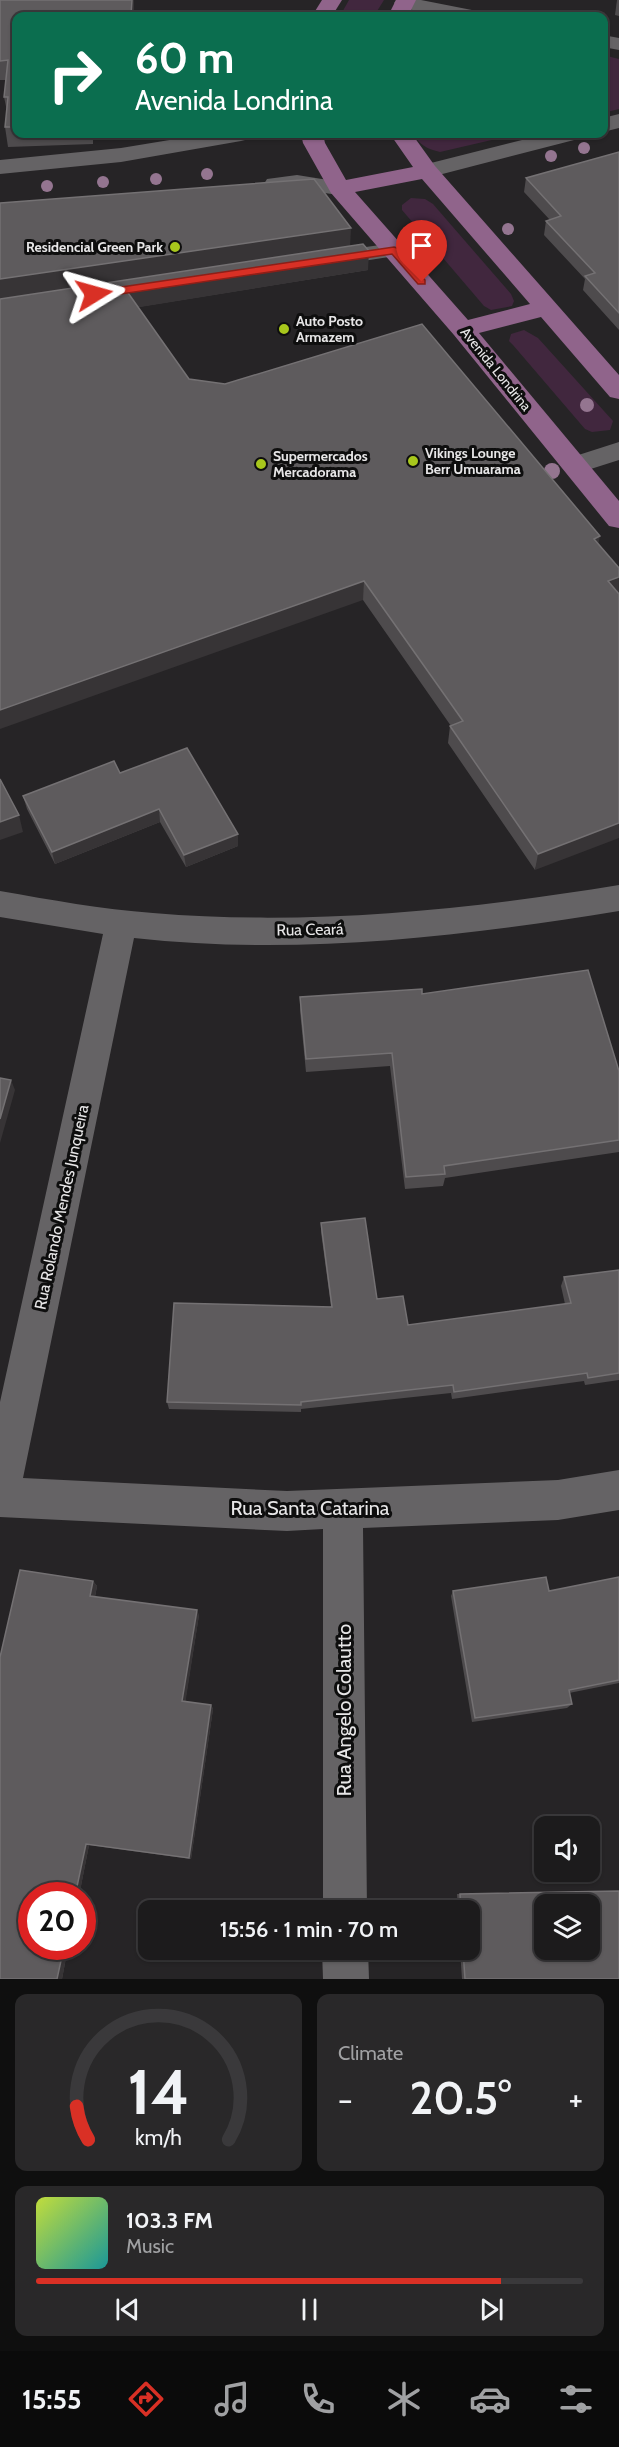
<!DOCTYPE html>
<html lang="en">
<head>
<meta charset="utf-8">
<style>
  body { margin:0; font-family:Cabin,sans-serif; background:#292829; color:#f1f3f6; height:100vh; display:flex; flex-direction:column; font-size:22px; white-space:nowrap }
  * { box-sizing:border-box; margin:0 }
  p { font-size:20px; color:#a0a1a3 }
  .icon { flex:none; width:33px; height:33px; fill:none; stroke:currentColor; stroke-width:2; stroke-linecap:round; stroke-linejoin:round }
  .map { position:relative; height:1979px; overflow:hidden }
  .sheet { display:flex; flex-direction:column; gap:15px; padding:15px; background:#0f0f0f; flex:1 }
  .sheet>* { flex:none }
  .top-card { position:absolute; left:12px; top:12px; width:596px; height:126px; border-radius:12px; box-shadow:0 2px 4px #0004,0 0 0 2px #3a393b; background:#0b6e4f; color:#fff; overflow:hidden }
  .controls { position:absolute; left:534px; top:1816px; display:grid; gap:12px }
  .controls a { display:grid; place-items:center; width:66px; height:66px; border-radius:12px; background:#1c1b1c; box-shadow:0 2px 4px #0004,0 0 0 2px #3a393b; font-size:30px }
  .speed { position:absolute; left:18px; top:1882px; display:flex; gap:12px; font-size:30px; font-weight:700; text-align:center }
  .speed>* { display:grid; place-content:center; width:78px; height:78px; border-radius:50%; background:#1c1b1c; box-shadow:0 2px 4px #0004,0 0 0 2px #3a393b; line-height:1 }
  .speed .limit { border:9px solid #d22; background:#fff; color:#111 }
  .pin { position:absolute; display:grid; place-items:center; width:51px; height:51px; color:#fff; margin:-62px -26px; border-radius:50% 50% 50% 0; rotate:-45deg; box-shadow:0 0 6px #0007 }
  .pin .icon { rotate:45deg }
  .me { position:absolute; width:66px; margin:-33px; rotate:82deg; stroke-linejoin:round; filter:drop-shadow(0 0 4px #0008) }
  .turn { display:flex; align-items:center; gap:21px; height:126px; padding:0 24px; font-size:27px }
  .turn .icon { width:78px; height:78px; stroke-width:2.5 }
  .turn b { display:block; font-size:42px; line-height:51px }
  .big { font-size:45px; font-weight:600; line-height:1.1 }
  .sheet .tile { flex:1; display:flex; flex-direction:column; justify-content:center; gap:9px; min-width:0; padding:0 21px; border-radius:12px; background:#292829 }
  .sheet .dial { align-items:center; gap:0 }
  .dial svg { height:156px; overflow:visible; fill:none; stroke:#3a393b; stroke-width:7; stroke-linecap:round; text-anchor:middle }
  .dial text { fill:#f1f3f6; stroke:none }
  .song { display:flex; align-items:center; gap:18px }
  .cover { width:72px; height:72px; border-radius:9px; background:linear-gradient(135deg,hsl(70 70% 55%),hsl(180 70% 35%)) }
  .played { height:6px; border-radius:3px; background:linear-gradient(90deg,#d93025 85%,#3a393b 85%) }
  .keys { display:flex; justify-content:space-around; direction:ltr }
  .heat { display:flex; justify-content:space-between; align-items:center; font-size:33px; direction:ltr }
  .sheet .tiles { flex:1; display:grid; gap:15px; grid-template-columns:1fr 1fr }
  .tile:last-child { grid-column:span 2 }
  .trip { position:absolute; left:138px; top:1900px; width:342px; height:60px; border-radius:12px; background:#1c1b1c; box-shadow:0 2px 4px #0004,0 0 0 2px #3a393b; font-weight:600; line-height:60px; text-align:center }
  .tabs { display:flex; height:96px; justify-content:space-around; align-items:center; background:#0b0b0b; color:#a0a1a3 }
  .tabs .icon { width:42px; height:42px }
  .tabs .selected { color:#d93025 }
  .tabs b { font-size:27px; color:#f1f3f6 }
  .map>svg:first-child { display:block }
  .green { fill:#41273e }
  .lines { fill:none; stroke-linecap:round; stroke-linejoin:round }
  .minor { fill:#656365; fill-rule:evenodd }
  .major { fill:#90648b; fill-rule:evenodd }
  .tree { fill:#947590 }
  .wall { fill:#4e4b4d }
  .shaded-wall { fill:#373436 }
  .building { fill:#5e5b5d; stroke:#747173; stroke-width:1.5; fill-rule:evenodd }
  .route { fill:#d93025; stroke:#8d1f18; stroke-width:1.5 }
  .poi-dot { fill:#a8c71c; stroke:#0e0e0e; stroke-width:2 }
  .labels { text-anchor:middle; stroke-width:6; stroke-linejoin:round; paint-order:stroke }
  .far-poi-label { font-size:14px; font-weight:bold; fill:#e7e6e7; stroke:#0e0e0e; text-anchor:start }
  .far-street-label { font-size:14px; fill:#e7e6e7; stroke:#0e0e0e }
  .street-label { font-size:16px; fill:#e7e6e7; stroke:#0e0e0e }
  .near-street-label { font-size:20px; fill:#e7e6e7; stroke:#0e0e0e }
</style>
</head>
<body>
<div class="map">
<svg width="619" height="1979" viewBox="0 0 619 1979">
  <rect width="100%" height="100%" fill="#262426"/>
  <g class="green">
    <polygon points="349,0 384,0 374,16 340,16"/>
    <polygon points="603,55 619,59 619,109 603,113"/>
    <path d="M413 134H517L440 152C427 149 420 145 413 134Z"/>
    <polygon points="411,198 425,199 433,204 511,294 514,301 512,306 491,310 484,306 402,210 402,205"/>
    <polygon points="524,330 538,338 613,421 610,430 592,432 585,429 513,345 509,341 511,334"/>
  </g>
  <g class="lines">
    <g class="minor">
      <polygon points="396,0 421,0 482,12 485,16 444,16 397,7 394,3"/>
      <polygon points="603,35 619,38 619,50 603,47"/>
      <polygon points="619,114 619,128 603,132 603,118"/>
      <polygon points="206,134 252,134 249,139 241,141 121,162 0,174 0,160 121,148"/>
      <polygon points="546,134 581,134 578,139 427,178 419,176 416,171 419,166"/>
      <path d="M297 175 347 183 350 188 347 193C330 197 313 189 295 189 285 189 277 191 267 189L264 184 267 179Z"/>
      <polygon points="394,243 402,245 406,250 402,255 324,267 316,265 312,260 316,255 324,253"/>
      <polygon points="619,442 619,460 575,474 566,471 562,465 566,459"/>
      <path d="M619 885V911C459 937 296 956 134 938L23 1478 287 1491 558 1480 619 1470V1510L558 1520 363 1528 367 1911H323V1529L287 1531 0 1517V1402L103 934 0 917V891C51 900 101 909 153 913 309 926 465 910 619 885Z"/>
      <polygon points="322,1950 368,1950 369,1979 323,1979"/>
    </g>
    <g class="major">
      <polygon points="322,0 342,0 332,16 312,16"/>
      <polygon points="396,0 416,0 408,16 388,16"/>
      <path d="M301 134H323L325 143 346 180 413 167 390 134H412L435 166 619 375V399L610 397 541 317 479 333 619 501V528L609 526 454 335 331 193 303 143ZM422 179 530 304 468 320 355 192Z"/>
    </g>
  </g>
  <g class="tree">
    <circle cx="584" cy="148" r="6"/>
    <circle cx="551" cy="156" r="6"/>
    <circle cx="207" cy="174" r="6"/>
    <circle cx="156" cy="179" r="6"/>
    <circle cx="103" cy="182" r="6"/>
    <circle cx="47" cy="186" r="6"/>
    <circle cx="508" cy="229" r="6"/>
    <circle cx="587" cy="405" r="7"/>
    <circle cx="552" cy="471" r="8"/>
  </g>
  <g class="wall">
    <polygon points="0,0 134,0 134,16 16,16 16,134 93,134 93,144 8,147 5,127 7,111 4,97 6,80 0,80"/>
    <polygon points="617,0 619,0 619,16 615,15"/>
    <polygon points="619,152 619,330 583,290 585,279 544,235 546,221 550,220 524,192 526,178"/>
    <polygon points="0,203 350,246 368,270 138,307 189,379 598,544 619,568 535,870 448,743 450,726 451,726 363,600 87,286 0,299"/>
    <polygon points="120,773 238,846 186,867 160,822 55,864 27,809 23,796"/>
    <polygon points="422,994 619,1071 619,1152 445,1178 443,1186 405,1189 390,1066 306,1072 300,1011 300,997"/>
    <polygon points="321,1223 377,1299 408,1325 565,1304 561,1286 564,1277 619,1270 619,1380 585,1385 584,1381 452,1399 451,1393 301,1409 301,1412 169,1409 167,1402 331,1306 321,1232"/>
    <polygon points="619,1577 619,1683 569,1693 572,1704 567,1708 472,1722 451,1596 453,1591 549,1591"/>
    <polygon points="93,1581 97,1586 95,1597 199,1615 185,1702 211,1705 213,1709 191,1859 89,1845 79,1896 32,1896 68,1947 62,1979 0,1979"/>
    <polygon points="457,1894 460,1894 619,1979 462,1979 460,1950 470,1950 470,1911 458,1911"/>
  </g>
  <g class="shaded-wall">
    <polygon points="132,0 134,0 134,16 131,16"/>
    <polygon points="351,228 350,247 0,299 0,279"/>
    <polygon points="369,251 368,270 128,309 126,290"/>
    <polygon points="600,536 596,555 594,539"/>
    <polygon points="619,577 619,594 608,581"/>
    <polygon points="364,581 363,600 0,729 0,710"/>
    <polygon points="159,809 160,822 55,864 52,852"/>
    <polygon points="19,815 23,832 0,840 0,822"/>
    <polygon points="619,823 619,838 535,870 538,854"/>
    <polygon points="238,834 238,846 186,867 184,855"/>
    <polygon points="11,1080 15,1090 0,1143 0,1119"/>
    <polygon points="93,1581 97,1586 94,1601 90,1596"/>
    <polygon points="197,1610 199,1615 185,1705 182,1701"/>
    <polygon points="211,1705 213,1709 191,1859 189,1858"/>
    <polygon points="86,1844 89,1845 79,1896 75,1896"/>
    <polygon points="64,1947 68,1947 62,1979 57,1979"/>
  </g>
  <g class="building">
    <polygon points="0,0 132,0 131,16 16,16 16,127 5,127 8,97 4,97 8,60 0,61"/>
    <polygon points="619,152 619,313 585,276 595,273 546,221 561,216 526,178"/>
    <polygon points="314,179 351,228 0,279 0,203"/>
    <polygon points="363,244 369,251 126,290 189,379 225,384 422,324 600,536 594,539 619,568 619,577 608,581 619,594 619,823 538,854 450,726 463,721 364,581 0,710 0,299"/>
    <polygon points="187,748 238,834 184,855 159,809 52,852 23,796 114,761 120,773"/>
    <polygon points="0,779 19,815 0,822"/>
    <polygon points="588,970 619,1071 619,1140 444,1166 445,1174 406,1177 392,1053 306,1059 300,997 422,989 422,994"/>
    <polygon points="0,1078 11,1080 0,1119"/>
    <polygon points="365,1218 377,1299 403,1296 408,1325 571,1303 564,1277 619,1270 619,1373 588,1378 587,1373 454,1392 453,1385 301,1402 301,1405 167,1402 174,1303 332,1307 321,1223"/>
    <polygon points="20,1570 93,1581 90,1596 197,1610 182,1701 211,1705 189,1858 86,1844 75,1896 32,1896 32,1947 64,1947 57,1979 0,1979 0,1657"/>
    <polygon points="546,1577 549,1591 619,1577 619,1680 569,1690 572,1704 475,1718 453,1591"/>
    <path d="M619 1891V1979H465L463 1950H470V1911H461L460 1894ZM544 1905H590V1950H544Z"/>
  </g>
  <polygon class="route" points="394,247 397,248 425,280 425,284 418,284 392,254 94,298 89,294 94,291"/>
  <g class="poi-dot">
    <circle cx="175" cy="247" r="6"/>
    <circle cx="284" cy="329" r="6"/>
    <circle cx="413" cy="461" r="6"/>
    <circle cx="261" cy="464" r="6"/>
  </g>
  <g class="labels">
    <g class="far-poi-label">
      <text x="163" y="252" text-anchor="end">Residencial Green Park</text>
      <text x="296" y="326">Auto Posto<tspan x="296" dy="16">Armazem</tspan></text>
      <text x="425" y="458">Vikings Lounge<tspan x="425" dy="16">Berr Umuarama</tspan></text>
      <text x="273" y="461">Supermercados<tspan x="273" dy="16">Mercadorama</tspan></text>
    </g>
    <g class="far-street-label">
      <text transform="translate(496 369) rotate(51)" y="5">Avenida Londrina</text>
    </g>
    <g class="street-label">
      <text transform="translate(310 929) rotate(-1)" y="6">Rua Ceará</text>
      <text transform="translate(61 1207) rotate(-78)" y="6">Rua Rolando Mendes Junqueira</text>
    </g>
    <g class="near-street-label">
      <text x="310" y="1515">Rua Santa Catarina</text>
      <text transform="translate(344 1710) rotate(-90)" y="7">Rua Angelo Colautto</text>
    </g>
  </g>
</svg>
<div class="controls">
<a><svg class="icon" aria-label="sound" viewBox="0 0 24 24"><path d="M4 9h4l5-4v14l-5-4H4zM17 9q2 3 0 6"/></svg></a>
<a><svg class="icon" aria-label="layers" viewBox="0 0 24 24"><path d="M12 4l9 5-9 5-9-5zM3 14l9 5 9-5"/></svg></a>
</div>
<div class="speed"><div class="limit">20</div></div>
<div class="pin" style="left:422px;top:282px;background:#d93025"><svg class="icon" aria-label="arrive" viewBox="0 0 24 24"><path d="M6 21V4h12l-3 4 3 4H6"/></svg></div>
<svg class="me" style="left:94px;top:294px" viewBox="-20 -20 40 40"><path d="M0-17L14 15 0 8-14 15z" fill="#d93025" stroke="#fff" stroke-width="4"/></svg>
<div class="trip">15:56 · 1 min · 70 m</div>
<div class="top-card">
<div class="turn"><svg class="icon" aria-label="right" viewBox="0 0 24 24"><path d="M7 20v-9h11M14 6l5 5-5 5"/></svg><div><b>60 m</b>Avenida Londrina</div></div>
</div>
</div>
<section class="sheet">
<div class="tiles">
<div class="tile dial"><svg viewBox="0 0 100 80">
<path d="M14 69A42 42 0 1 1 86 69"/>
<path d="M14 69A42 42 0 0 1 8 52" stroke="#d93025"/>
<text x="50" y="56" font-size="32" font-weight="700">14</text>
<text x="50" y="72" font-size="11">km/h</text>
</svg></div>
<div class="tile"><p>Climate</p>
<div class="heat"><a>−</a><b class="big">20.5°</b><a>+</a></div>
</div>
<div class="tile">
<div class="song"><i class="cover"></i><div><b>103.3 FM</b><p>Music</p></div></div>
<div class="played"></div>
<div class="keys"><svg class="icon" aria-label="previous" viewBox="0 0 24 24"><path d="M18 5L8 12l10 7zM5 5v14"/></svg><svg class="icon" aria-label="pause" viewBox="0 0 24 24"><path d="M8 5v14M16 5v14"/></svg><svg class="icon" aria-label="next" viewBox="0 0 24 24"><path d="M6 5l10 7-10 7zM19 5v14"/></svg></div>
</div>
</div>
</section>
<nav class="tabs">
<b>15:55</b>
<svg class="icon selected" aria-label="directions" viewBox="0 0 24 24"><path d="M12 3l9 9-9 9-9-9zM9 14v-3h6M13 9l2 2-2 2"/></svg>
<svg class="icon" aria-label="music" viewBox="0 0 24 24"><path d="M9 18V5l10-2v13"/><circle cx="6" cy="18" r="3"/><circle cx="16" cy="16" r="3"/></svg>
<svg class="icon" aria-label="phone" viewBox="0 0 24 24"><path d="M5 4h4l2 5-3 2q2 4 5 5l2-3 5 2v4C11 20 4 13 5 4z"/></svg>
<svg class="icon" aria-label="climate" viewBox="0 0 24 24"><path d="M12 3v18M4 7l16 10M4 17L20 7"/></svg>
<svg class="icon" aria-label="car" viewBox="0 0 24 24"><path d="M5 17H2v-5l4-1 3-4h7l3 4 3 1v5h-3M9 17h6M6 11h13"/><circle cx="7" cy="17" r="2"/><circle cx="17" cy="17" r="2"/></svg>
<svg class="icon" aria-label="filters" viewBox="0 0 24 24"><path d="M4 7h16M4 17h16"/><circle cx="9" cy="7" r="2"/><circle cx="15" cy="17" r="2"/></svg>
</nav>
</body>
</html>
